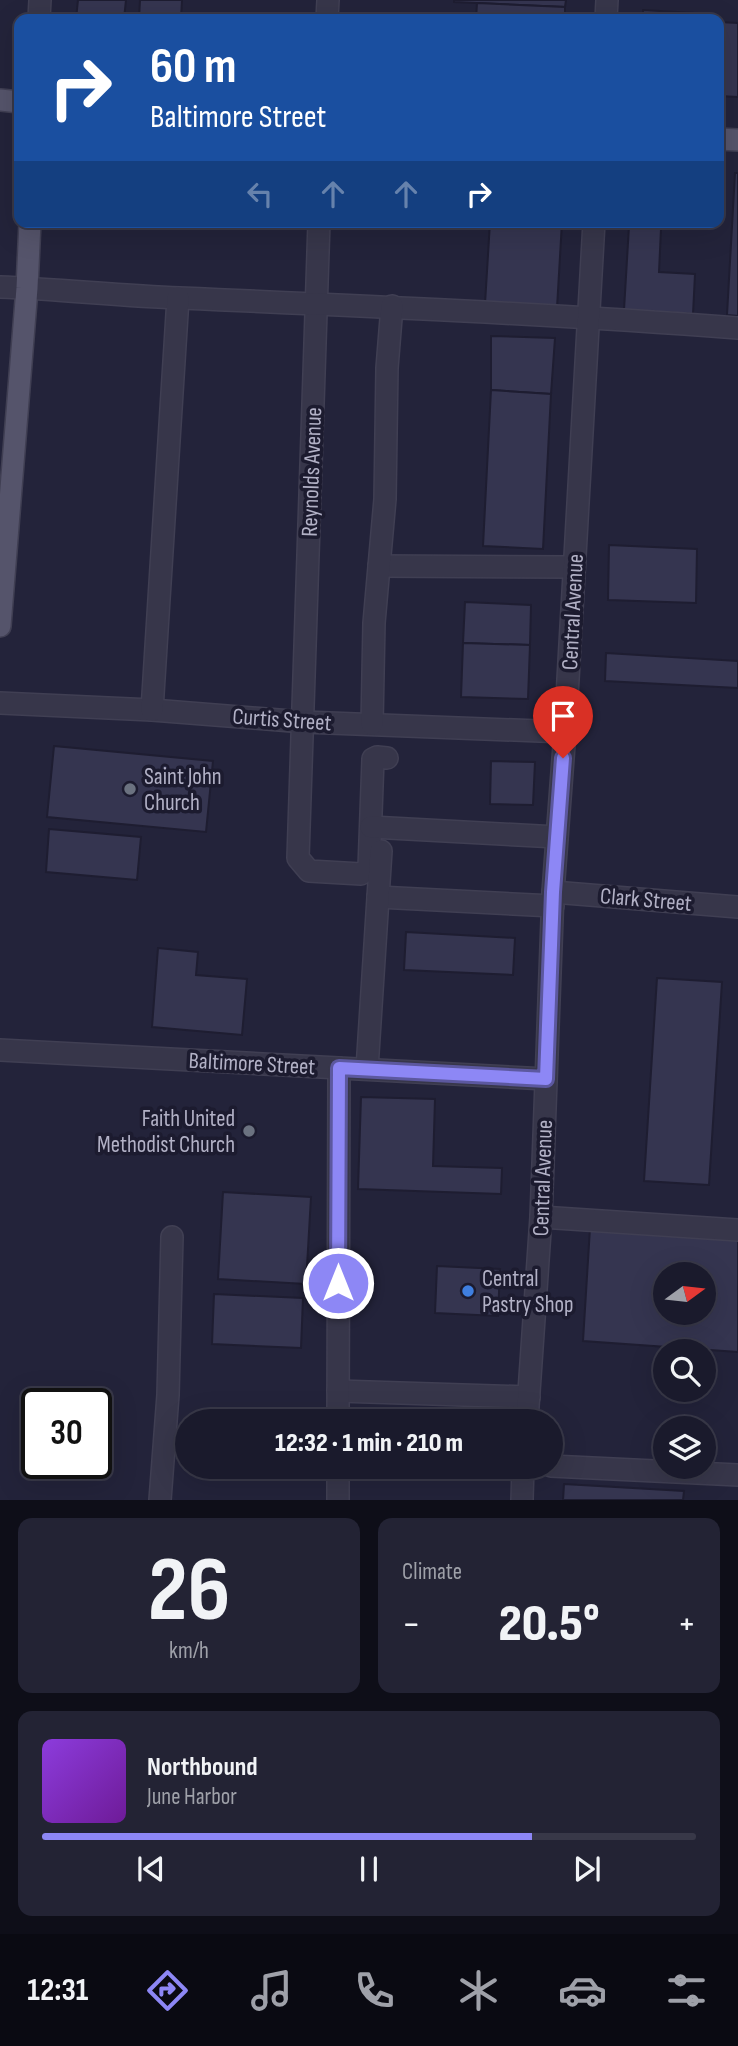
<!DOCTYPE html>
<html lang="en">
<head>
<meta charset="utf-8">
<style>
  body { margin:0; font-family:"Sofia Sans Condensed",sans-serif; background:#232334; color:#f1f3f6; height:100vh; display:flex; flex-direction:column; font-size:26px; white-space:nowrap }
  * { box-sizing:border-box; margin:0 }
  p { font-size:23px; color:#9fa1a9 }
  .icon { flex:none; width:38px; height:38px; fill:none; stroke:currentColor; stroke-width:2; stroke-linecap:round; stroke-linejoin:round }
  .map { position:relative; height:1500px; overflow:hidden }
  .details { display:flex; flex-direction:column; gap:18px; padding:18px; background:#0e0e18; flex:1 }
  .details>* { flex:none }
  .hud { position:absolute; left:14px; top:14px; width:710px; height:214px; border-radius:14px; box-shadow:0 7px 28px #0002,0 0 0 2px #383848; background:#1a4fa0; color:#fff; overflow:hidden }
  .needle { width:46px; rotate:75deg }
  .fabs { position:absolute; left:653px; top:1262px; display:grid; gap:14px }
  .fabs a { display:grid; place-items:center; width:63px; height:63px; border-radius:50%; background:#1a1a2c; box-shadow:0 7px 28px #0002,0 0 0 2px #383848; font-size:35px }
  .speed { position:absolute; left:21px; top:1388px; display:flex; gap:14px; font-size:35px; font-weight:700; text-align:center }
  .speed>* { display:grid; place-content:center; width:91px; height:91px; border-radius:50%; background:#1a1a2c; box-shadow:0 7px 28px #0002,0 0 0 2px #383848; line-height:1 }
  .speed .limit { border:4px solid #111; border-radius:10px; background:#fff; color:#111 }
  .pin { position:absolute; display:grid; place-items:center; width:60px; height:60px; color:#fff; margin:-72px -30px; border-radius:50% 50% 50% 0; rotate:-45deg; box-shadow:0 0 7px #0007 }
  .pin .icon { rotate:45deg }
  .me { position:absolute; width:77px; margin:-38px; rotate:0deg; stroke-linejoin:round; filter:drop-shadow(0 0 5px #0008) }
  .turn { display:flex; align-items:center; gap:24px; height:147px; padding:0 21px; font-size:32px }
  .turn .icon { width:91px; height:91px; stroke-width:2.5 }
  .turn b { display:block; font-size:49px; line-height:60px }
  .lanes { display:flex; align-items:center; height:66px; padding:0 21px; background:#0003; justify-content:center; gap:35px; direction:ltr }
  .lanes .off { opacity:.35 }
  .big { font-size:52px; font-weight:800; line-height:1.1 }
  .details .card { flex:1; display:flex; flex-direction:column; justify-content:center; gap:10px; min-width:0; padding:0 24px; border-radius:14px; background:#232334 }
  .details .dial { align-items:center; gap:0 }
  .dial b { font-size:91px; line-height:1 }
  .song { display:flex; align-items:center; gap:21px }
  .cover { width:84px; height:84px; border-radius:10px; background:linear-gradient(135deg,hsl(270 70% 55%),hsl(280 70% 35%)) }
  .played { height:7px; border-radius:4px; background:linear-gradient(90deg,#8d87f5 75%,#383848 75%) }
  .keys { display:flex; justify-content:space-around; direction:ltr }
  .heat { display:flex; justify-content:space-between; align-items:center; font-size:38px; direction:ltr }
  .details .tiles { flex:1; display:grid; gap:18px; grid-template-columns:1fr 1fr }
  .card:last-child { grid-column:span 2 }
  .trip { position:absolute; left:175px; top:1409px; width:388px; height:70px; border-radius:35px; background:#1a1a2c; box-shadow:0 7px 28px #0002,0 0 0 2px #383848; font-weight:800; line-height:70px; text-align:center }
  .tab-bar { display:flex; height:112px; justify-content:space-around; align-items:center; background:#0a0a12; color:#9fa1a9 }
  .tab-bar .icon { width:49px; height:49px }
  .tab-bar .active { color:#8d87f5 }
  .tab-bar b { font-size:32px; color:#f1f3f6 }
  .map>svg:first-child { display:block }
  .building { fill:#353550; stroke:#1e1d31; stroke-width:2; fill-rule:evenodd }
  .lines { fill:none; stroke-linecap:round; stroke-linejoin:round }
  .minor-casing { stroke:#403f53; stroke-width:24 }
  .major-casing { stroke:#403f53; stroke-width:24 }
  .minor { stroke:#37364a; stroke-width:21 }
  .major { stroke:#55546b; stroke-width:21 }
  .route-casing { stroke:#5c589f; stroke-width:18 }
  .route { stroke:#8d87f5; stroke-width:12 }
  .worship-dot { fill:#6b7280; stroke:#1c1b2f; stroke-width:2.5 }
  .shop-dot { fill:#3f7fe0; stroke:#1c1b2f; stroke-width:2.5 }
  .labels { text-anchor:middle; stroke-width:7; stroke-linejoin:round; paint-order:stroke }
  .street-label { font-size:23px; fill:#b2b1c6; stroke:#1c1b2f }
  .poi-label { font-size:23px; fill:#b2b1c6; stroke:#1c1b2f; text-anchor:start }
</style>
</head>
<body>
<div class="map">
<svg width="738" height="1500" viewBox="0 0 738 1500">
  <rect width="100%" height="100%" fill="#23233a"/>
  <g class="building">
    <polygon points="78,0 126,0 124,19 76,19"/>
    <polygon points="140,0 182,0 181,19 139,19"/>
    <polygon points="454,0 566,0 565,7 454,2"/>
    <polygon points="477,3 565,7 565,19 476,19"/>
    <polygon points="643,10 710,14 710,19 643,19"/>
    <polygon points="719,22 738,23 738,97 719,96"/>
    <polygon points="735,173 738,173 738,316 727,315"/>
    <polygon points="490,222 562,222 557,308 485,304"/>
    <polygon points="629,226 661,229 659,272 695,274 693,314 624,310"/>
    <polygon points="491,336 555,338 551,394 491,390"/>
    <polygon points="491,390 551,394 543,549 483,546"/>
    <polygon points="609,545 697,549 696,603 608,600"/>
    <polygon points="465,602 531,605 530,645 463,643"/>
    <polygon points="463,643 530,645 528,699 461,697"/>
    <polygon points="606,653 738,661 738,688 605,681"/>
    <polygon points="54,746 213,761 206,832 47,817"/>
    <polygon points="491,761 535,762 533,805 490,804"/>
    <polygon points="49,829 141,837 137,880 46,872"/>
    <polygon points="406,932 515,938 513,975 404,970"/>
    <polygon points="158,948 198,952 196,975 247,979 242,1035 152,1027"/>
    <polygon points="657,978 722,982 709,1185 644,1181"/>
    <polygon points="361,1097 435,1099 433,1166 502,1168 501,1194 358,1189"/>
    <polygon points="223,1192 311,1197 306,1284 218,1279"/>
    <path d="M590 1228 738 1238V1352L583 1341ZM665 1274H704V1312H665Z"/>
    <polygon points="437,1266 500,1269 498,1316 435,1313"/>
    <polygon points="214,1294 303,1298 301,1348 212,1344"/>
    <polygon points="358,1417 487,1420 487,1421 358,1421"/>
    <polygon points="356,1466 486,1466 486,1477 356,1473"/>
    <polygon points="564,1484 684,1491 683,1500 563,1500"/>
  </g>
  <g class="lines">
    <g class="minor-casing">
      <g id="minor">
        <polyline points="39,19 40,0"/>
        <polyline points="327,19 328,0"/>
        <polyline points="606,19 607,0"/>
        <polyline points="319,222 298,858 309,871 361,874 369,868 373,759 377,757 387,758"/>
        <path d="M0 287C60 289 120 296 180 298 367 306 552 314 738 328"/>
        <polyline points="379,566 574,567"/>
        <polyline points="0,703 152,710 304,722 565,732"/>
        <polyline points="152,710 178,298"/>
        <polyline points="372,724 374,623 385,499 387,368 392,306"/>
        <polyline points="371,827 557,837"/>
        <polyline points="553,892 738,907"/>
        <polyline points="378,897 553,906"/>
        <polyline points="0,1050 546,1079"/>
        <polyline points="367,1069 381,851"/>
        <polyline points="541,1217 738,1230"/>
        <polyline points="338,1391 529,1397"/>
        <polyline points="338,1421 339,1068"/>
        <polyline points="527,1421 541,1217 553,892 565,732 594,222"/>
        <polyline points="551,1466 738,1475"/>
        <polyline points="160,1500 168,1395 172,1237"/>
        <polyline points="338,1500 338,1466"/>
        <polyline points="522,1500 523,1466"/>
      </g>
    </g>
    <g class="major-casing">
      <g id="major">
        <polyline points="0,100 19,102"/>
        <polyline points="719,139 738,140"/>
        <polyline points="0,626 27,288 30,222"/>
      </g>
    </g>
    <use href="#minor" class="minor"/>
    <use href="#major" class="major"/>
  </g>
  <g class="lines">
    <g class="route-casing">
      <polyline id="route" points="338,1283 339,1068 546,1079 553,892 563,758"/>
    </g>
    <use href="#route" class="route"/>
  </g>
  <g class="worship-dot">
    <circle cx="130" cy="789" r="7"/>
    <circle cx="249" cy="1131" r="7"/>
  </g>
  <circle class="shop-dot" cx="468" cy="1291" r="7"/>
  <g class="labels">
    <g class="street-label">
      <text transform="translate(311 472) rotate(-88)" y="8">Reynolds Avenue</text>
      <text transform="translate(572 612) rotate(-87)" y="8">Central Avenue</text>
      <text transform="translate(282 719) rotate(4)" y="8">Curtis Street</text>
      <text transform="translate(646 899) rotate(5)" y="8">Clark Street</text>
      <text transform="translate(252 1063) rotate(3)" y="8">Baltimore Street</text>
      <text transform="translate(542 1178) rotate(-88)" y="8">Central Avenue</text>
    </g>
    <g class="poi-label">
      <text x="144" y="784">Saint John<tspan x="144" dy="26">Church</tspan></text>
      <text x="235" y="1126" text-anchor="end">Faith United<tspan x="235" dy="26">Methodist Church</tspan></text>
      <text x="482" y="1286">Central<tspan x="482" dy="26">Pastry Shop</tspan></text>
    </g>
  </g>
</svg>
<div class="fabs">
<a><svg class="needle" viewBox="-14 -14 28 28"><path d="M0-13l5 13h-10z" fill="#e53935"/><path d="M0 13l5-13h-10z" fill="#9fa1a9"/></svg></a>
<a><svg class="icon" aria-label="search" viewBox="0 0 24 24"><circle cx="10" cy="10" r="6"/><path d="M15 15l6 6"/></svg></a>
<a><svg class="icon" aria-label="layers" viewBox="0 0 24 24"><path d="M12 4l9 5-9 5-9-5zM3 14l9 5 9-5"/></svg></a>
</div>
<div class="speed"><div class="limit">30</div></div>
<div class="pin" style="left:563px;top:758px;background:#d93025"><svg class="icon" aria-label="arrive" viewBox="0 0 24 24"><path d="M6 21V4h12l-3 4 3 4H6"/></svg></div>
<svg class="me" style="left:338px;top:1283px" viewBox="-20 -20 40 40"><circle r="17" fill="#8d87f5" stroke="#fff" stroke-width="3"/><path d="M0-11L8 9 0 5-8 9z" fill="#fff"/></svg>
<div class="trip">12:32 · 1 min · 210 m</div>
<div class="hud">
<div class="turn"><svg class="icon" aria-label="right" viewBox="0 0 24 24"><path d="M7 20v-9h11M14 6l5 5-5 5"/></svg><div><b>60 m</b>Baltimore Street</div></div>
<div class="lanes"><svg class="icon off" aria-label="left" viewBox="0 0 24 24"><path d="M17 20v-9H6M10 6l-5 5 5 5"/></svg><svg class="icon off" aria-label="ahead" viewBox="0 0 24 24"><path d="M12 20V5M6 11l6-6 6 6"/></svg><svg class="icon off" aria-label="ahead" viewBox="0 0 24 24"><path d="M12 20V5M6 11l6-6 6 6"/></svg><svg class="icon" aria-label="right" viewBox="0 0 24 24"><path d="M7 20v-9h11M14 6l5 5-5 5"/></svg></div>
</div>
</div>
<section class="details">
<div class="tiles">
<div class="card dial"><b>26</b><p>km/h</p></div>
<div class="card"><p>Climate</p>
<div class="heat"><a>−</a><b class="big">20.5°</b><a>+</a></div>
</div>
<div class="card">
<div class="song"><i class="cover"></i><div><b>Northbound</b><p>June Harbor</p></div></div>
<div class="played"></div>
<div class="keys"><svg class="icon" aria-label="previous" viewBox="0 0 24 24"><path d="M18 5L8 12l10 7zM5 5v14"/></svg><svg class="icon" aria-label="pause" viewBox="0 0 24 24"><path d="M8 5v14M16 5v14"/></svg><svg class="icon" aria-label="next" viewBox="0 0 24 24"><path d="M6 5l10 7-10 7zM19 5v14"/></svg></div>
</div>
</div>
</section>
<nav class="tab-bar">
<b>12:31</b>
<svg class="icon active" aria-label="directions" viewBox="0 0 24 24"><path d="M12 3l9 9-9 9-9-9zM9 14v-3h6M13 9l2 2-2 2"/></svg>
<svg class="icon" aria-label="music" viewBox="0 0 24 24"><path d="M9 18V5l10-2v13"/><circle cx="6" cy="18" r="3"/><circle cx="16" cy="16" r="3"/></svg>
<svg class="icon" aria-label="phone" viewBox="0 0 24 24"><path d="M5 4h4l2 5-3 2q2 4 5 5l2-3 5 2v4C11 20 4 13 5 4z"/></svg>
<svg class="icon" aria-label="climate" viewBox="0 0 24 24"><path d="M12 3v18M4 7l16 10M4 17L20 7"/></svg>
<svg class="icon" aria-label="car" viewBox="0 0 24 24"><path d="M5 17H2v-5l4-1 3-4h7l3 4 3 1v5h-3M9 17h6M6 11h13"/><circle cx="7" cy="17" r="2"/><circle cx="17" cy="17" r="2"/></svg>
<svg class="icon" aria-label="filters" viewBox="0 0 24 24"><path d="M4 7h16M4 17h16"/><circle cx="9" cy="7" r="2"/><circle cx="15" cy="17" r="2"/></svg>
</nav>
</body>
</html>
